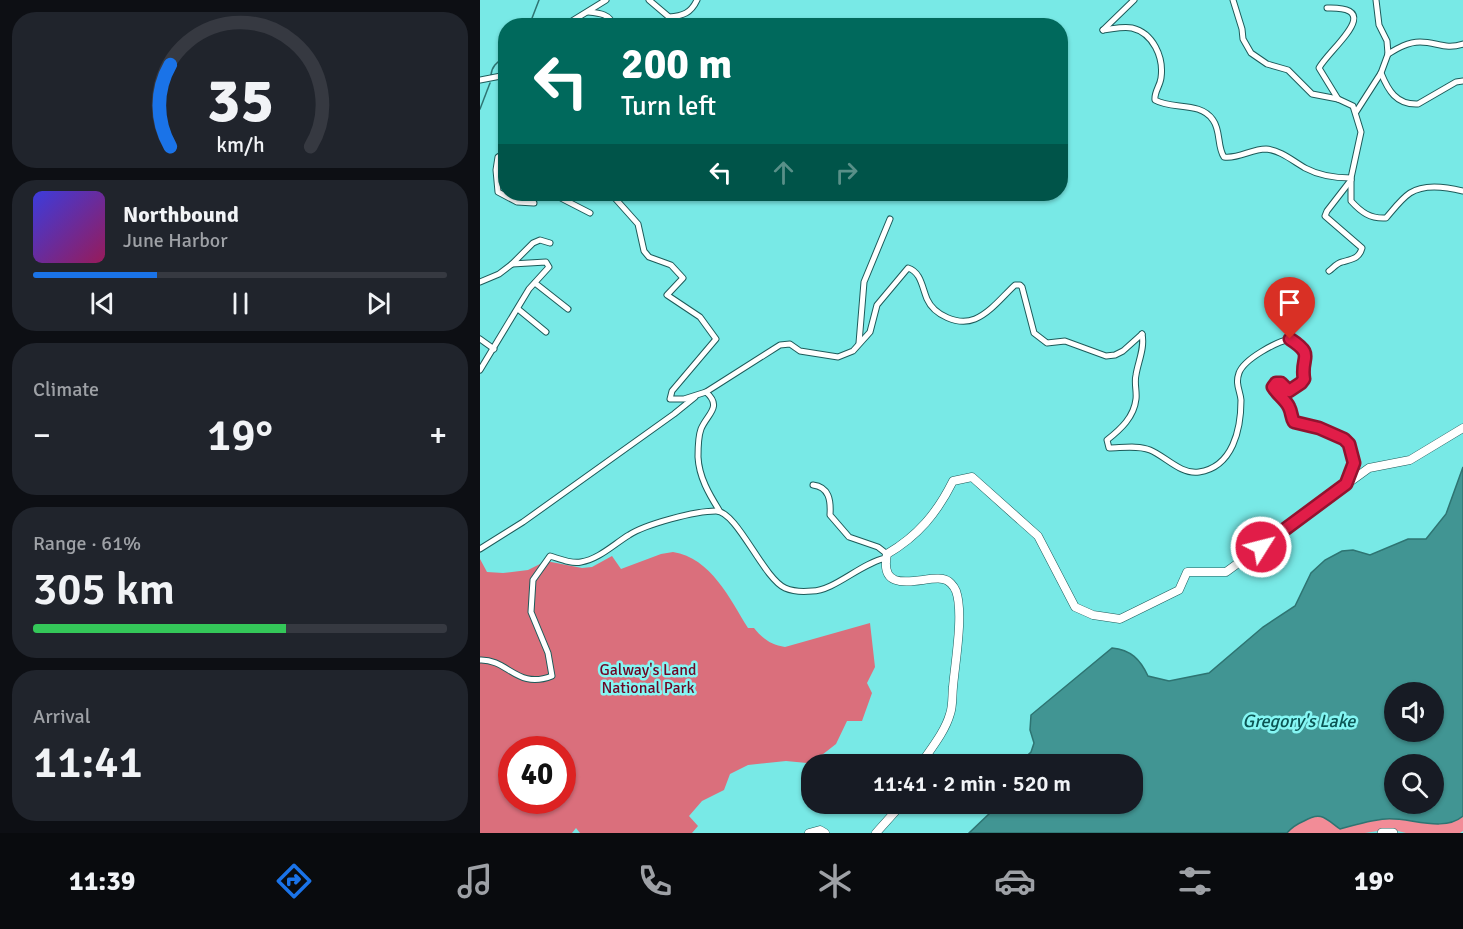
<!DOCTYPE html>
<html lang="en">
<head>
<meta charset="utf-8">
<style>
  body { margin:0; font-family:Signika,sans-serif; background:#20242c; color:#f1f3f6; height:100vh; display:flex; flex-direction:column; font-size:22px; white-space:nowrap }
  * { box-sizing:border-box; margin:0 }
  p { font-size:20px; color:#9ea1a6 }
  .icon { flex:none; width:33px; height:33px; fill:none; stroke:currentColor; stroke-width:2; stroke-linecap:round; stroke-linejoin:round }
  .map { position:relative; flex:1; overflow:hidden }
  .details { display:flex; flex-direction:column; gap:12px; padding:12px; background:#0d0f14; width:480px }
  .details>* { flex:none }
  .banner { position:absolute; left:18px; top:18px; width:570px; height:183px; border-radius:24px; box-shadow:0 2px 4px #0004; background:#00695c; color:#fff; overflow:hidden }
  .tools { position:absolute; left:904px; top:682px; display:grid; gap:12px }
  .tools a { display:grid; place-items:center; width:60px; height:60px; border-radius:50%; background:#171b24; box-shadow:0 2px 4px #0004; font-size:30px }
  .speed { position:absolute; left:18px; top:736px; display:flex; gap:12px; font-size:30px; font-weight:700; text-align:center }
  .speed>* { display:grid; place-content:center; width:78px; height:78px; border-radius:50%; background:#171b24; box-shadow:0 2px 4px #0004; line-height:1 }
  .speed .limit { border:9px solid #d22; background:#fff; color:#111 }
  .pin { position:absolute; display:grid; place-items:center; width:51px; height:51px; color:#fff; margin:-62px -26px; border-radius:50% 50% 50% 0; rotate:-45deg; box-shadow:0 0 6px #0007 }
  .pin .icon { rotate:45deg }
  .me { position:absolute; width:66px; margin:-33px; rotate:54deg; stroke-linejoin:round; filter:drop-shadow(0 0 4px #0008) }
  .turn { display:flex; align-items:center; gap:21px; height:126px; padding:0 24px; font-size:27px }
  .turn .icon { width:78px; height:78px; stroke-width:2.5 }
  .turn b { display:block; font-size:42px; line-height:51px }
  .lanes { display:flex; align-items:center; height:57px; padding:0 24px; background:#0003; justify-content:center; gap:30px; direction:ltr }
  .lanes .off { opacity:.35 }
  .big { font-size:45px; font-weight:600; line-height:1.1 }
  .details .widget { flex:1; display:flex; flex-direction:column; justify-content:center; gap:9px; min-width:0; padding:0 21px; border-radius:24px; background:#20242c }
  .details .dial { align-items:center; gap:0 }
  .dial svg { height:156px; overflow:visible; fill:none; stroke:#363941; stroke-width:7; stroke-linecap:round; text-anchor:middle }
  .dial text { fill:#f1f3f6; stroke:none }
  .song { display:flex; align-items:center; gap:18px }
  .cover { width:72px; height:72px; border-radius:9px; background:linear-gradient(135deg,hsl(240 70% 55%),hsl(330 70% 35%)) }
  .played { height:6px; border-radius:3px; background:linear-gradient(90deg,#1a73e8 30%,#363941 30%) }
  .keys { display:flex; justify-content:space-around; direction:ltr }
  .heat { display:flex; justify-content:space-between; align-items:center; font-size:33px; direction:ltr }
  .charge { height:9px; border-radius:4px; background:linear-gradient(90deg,#34c759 61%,#363941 0) }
  .trip { position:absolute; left:321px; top:754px; width:342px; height:60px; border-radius:24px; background:#171b24; box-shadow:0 2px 4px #0004; font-weight:600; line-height:60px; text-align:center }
  .tabs { display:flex; height:96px; justify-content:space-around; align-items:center; background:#090b0e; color:#9ea1a6 }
  .tabs .icon { width:42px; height:42px }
  .tabs .on { color:#1a73e8 }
  .tabs b { font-size:27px; color:#f1f3f6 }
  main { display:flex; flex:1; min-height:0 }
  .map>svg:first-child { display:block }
  .green { fill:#f28c97 }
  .forest { fill:#da6f7c; fill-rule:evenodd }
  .water { fill:#419593; stroke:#2e7472; stroke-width:1.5; fill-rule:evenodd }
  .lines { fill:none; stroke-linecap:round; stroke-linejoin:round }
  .stream { stroke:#2e7472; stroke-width:1.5 }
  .street-casing { stroke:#1d5b5a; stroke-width:7 }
  .secondary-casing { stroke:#1d5b5a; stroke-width:9 }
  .highway-casing { stroke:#1d5b5a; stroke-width:10 }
  .street { stroke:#fff; stroke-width:5 }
  .secondary { stroke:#fff; stroke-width:8 }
  .highway { stroke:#fff; stroke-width:9 }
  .route-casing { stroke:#92132f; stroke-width:15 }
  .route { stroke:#e11d48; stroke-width:10 }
  .labels { text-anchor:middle; stroke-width:5; stroke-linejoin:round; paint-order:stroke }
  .park-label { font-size:16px; fill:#6d0724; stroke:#85f6f3 }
  .water-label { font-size:18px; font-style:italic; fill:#0b5453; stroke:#85f6f3 }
</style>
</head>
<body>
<main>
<section class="details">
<div class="widget dial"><svg viewBox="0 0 100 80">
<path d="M14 69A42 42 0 1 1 86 69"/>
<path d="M14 69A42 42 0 0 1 14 27" stroke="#1a73e8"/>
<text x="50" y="56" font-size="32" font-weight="700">35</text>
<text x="50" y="72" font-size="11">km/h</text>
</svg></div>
<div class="widget">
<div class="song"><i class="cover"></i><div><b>Northbound</b><p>June Harbor</p></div></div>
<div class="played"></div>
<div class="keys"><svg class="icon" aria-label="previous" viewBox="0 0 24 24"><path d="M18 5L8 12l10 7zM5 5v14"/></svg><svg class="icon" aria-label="pause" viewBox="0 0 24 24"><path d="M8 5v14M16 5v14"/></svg><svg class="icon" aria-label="next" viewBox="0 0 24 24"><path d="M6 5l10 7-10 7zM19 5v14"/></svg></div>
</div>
<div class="widget"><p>Climate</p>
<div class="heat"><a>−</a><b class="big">19°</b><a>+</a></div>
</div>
<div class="widget"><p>Range · 61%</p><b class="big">305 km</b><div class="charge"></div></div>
<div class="widget"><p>Arrival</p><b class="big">11:41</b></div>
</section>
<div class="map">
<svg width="983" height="833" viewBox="0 0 983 833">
  <rect width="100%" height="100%" fill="#78e9e6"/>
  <path class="green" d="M841 815 860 829C874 825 891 820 906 819 929 817 963 833 983 816V831L980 833H926L910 829 885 833H807C814 823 829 816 841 815Z"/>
  <path class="forest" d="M193 552C231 558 250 599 268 628H274C283 639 291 645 305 647L390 623 395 667 387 683 392 693 382 721H367L356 744 338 758 327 763 306 761 268 765 250 774 244 790 222 801 209 816 218 826 212 833H100L96 828 92 833H0V559L7 572 23 573 48 570 66 561 102 568 112 567 132 556 141 569 181 554ZM32 750H82V801H32Z"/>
  <path class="water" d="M983 467V816C963 833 929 817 906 819 891 820 874 825 860 829 845 818 841 811 824 821 817 824 812 827 807 833H489L512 811 515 804H652V765H537L551 752 554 743 550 730 551 715 632 648C651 650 660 659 668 676L689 681 729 673 783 627 815 606 831 573 845 560 862 551 873 550 890 555 928 539H946L966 514ZM915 693H954V732H915ZM915 765H954V804H915Z"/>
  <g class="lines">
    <g class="stream">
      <polyline points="49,26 59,0"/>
      <path d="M11 75C12 65 18 62 26 56"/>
      <polyline points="0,109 10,83"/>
    </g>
    <g class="street-casing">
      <g id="street">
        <path d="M169 0 189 17C203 16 211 13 217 0"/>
        <path d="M753 0 762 29 763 39 771 53 787 64 808 70 832 94 858 99 873 106 881 132 871 178V201C881 212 890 219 906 218 913 210 921 199 930 193 945 183 967 187 983 191"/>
        <path d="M847 8C907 6 849 49 839 68L858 99"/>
        <path d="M108 12C119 13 131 14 133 26"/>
        <polyline points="84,26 126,0"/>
        <path d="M623 30C633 29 643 26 652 28 673 33 684 57 681 78 680 86 674 92 675 100 692 110 720 101 733 120 741 131 737 147 744 157 759 159 771 149 786 149 800 150 813 161 825 168 840 176 854 178 871 178"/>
        <polyline points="623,30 654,0"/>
        <path d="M908 54C918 48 928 42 940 42 957 42 965 50 983 44"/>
        <path d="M901 73C908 90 916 105 938 104L976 82 983 81"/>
        <polyline points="0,80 26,75"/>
        <polyline points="876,112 901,73 908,54 907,41 899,25 896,0"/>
        <polyline points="26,152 18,157 16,170 18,192 37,202 54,203"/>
        <polyline points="73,194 110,213"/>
        <path d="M128 194 133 196 158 224 164 251 169 257 191 265 203 278 187 295 220 317 236 339 192 391 190 399H204L226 392C243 407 227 414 221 429 218 437 218 448 218 457 219 477 229 494 239 510"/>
        <polyline points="32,264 53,243 60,240 70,243"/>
        <path d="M849 271C853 268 857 263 862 262 872 259 879 259 882 248L845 216 847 211 871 180"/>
        <polyline points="0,282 19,274 32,264 66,262 69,267 49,289 0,370"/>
        <polyline points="55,283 88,309"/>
        <polyline points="38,309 66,332"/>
        <path d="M662 334C665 348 658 362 656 375 654 383 657 391 656 399 654 417 641 429 627 440L629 448C641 448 658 445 670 450 685 456 701 475 719 472 753 467 761 429 761 400 760 390 755 384 759 373 764 359 796 342 810 339 836 356 820 356 824 379L821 383 809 391 801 383H796L793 387 809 406 810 417 814 422C835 427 881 434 874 465 872 471 869 478 867 483"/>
        <polyline points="0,339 14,349"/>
        <polyline points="379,343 384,282 410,219"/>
        <path d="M226 392 300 345 310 344 320 351 358 357 373 351 390 332 397 305 428 268C441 272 442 287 447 299 454 315 478 326 495 319 510 313 523 296 535 285H540L542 287 554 333 567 343 585 341 626 356 635 355 643 351 662 334"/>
        <path d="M333 485C349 487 351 500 350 515L369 537 398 547 407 554"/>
        <polyline points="0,549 43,522 194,414 215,397"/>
        <path d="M0 660C28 659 37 690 72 676L68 653 51 612 53 580 70 556C80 559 91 564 101 562 119 559 134 544 149 535 166 524 215 511 236 511 257 511 283 578 305 588 312 591 323 592 332 591 354 591 381 563 406 558"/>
      </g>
    </g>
    <g class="secondary-casing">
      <g id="secondary">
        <path d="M440 765C450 750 465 732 470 714 473 706 472 696 473 687 475 663 484 613 476 591 474 586 469 580 463 579 445 575 398 598 407 554 438 536 457 513 473 481L492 477 558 536 595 607 613 615 640 619 699 590 707 572H746L889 468 930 460 983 428"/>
        <polyline points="329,833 340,830 345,833"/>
        <polyline points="396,833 422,804"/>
      </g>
    </g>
    <g class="highway-casing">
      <polyline id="highway" points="902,833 913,833"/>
    </g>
    <use href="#street" class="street"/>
    <use href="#secondary" class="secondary"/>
    <use href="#highway" class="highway"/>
  </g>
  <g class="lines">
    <g class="route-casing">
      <path id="route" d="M781 547 866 484 874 463 869 444 864 439 839 428 814 422C811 417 812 413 809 407 806 400 797 394 793 387L796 383H801L809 391 821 383 824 379C820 356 836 356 810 339"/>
    </g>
    <use href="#route" class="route"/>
  </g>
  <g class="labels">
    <g class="park-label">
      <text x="168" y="675">Galway's Land<tspan x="168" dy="18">National Park</tspan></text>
    </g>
    <g class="water-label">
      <text x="819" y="727">Gregory's Lake</text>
    </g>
  </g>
</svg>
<div class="tools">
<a><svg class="icon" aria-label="sound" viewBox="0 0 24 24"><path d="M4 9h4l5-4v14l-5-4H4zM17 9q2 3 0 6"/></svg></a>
<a><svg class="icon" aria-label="search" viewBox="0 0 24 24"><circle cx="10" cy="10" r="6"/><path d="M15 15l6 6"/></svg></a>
</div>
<div class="speed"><div class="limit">40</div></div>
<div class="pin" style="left:810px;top:339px;background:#d93025"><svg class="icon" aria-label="arrive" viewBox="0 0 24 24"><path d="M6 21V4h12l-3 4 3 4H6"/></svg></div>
<svg class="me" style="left:781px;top:547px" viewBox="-20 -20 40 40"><circle r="17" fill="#e11d48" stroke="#fff" stroke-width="3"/><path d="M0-11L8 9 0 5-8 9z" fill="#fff"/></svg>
<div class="trip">11:41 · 2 min · 520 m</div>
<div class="banner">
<div class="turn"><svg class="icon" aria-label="left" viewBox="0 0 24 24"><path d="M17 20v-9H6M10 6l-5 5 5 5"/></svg><div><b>200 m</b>Turn left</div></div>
<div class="lanes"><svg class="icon" aria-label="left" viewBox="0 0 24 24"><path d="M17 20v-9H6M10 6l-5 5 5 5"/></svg><svg class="icon off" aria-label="ahead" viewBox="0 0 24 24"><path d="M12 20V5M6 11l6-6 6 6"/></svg><svg class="icon off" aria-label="right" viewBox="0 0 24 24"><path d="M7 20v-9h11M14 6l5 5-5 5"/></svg></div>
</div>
</div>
</main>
<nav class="tabs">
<b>11:39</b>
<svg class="icon on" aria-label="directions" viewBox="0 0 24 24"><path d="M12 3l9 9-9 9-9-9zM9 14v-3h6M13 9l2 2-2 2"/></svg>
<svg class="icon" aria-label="music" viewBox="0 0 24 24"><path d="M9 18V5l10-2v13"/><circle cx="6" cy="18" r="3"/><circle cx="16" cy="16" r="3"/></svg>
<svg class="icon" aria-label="phone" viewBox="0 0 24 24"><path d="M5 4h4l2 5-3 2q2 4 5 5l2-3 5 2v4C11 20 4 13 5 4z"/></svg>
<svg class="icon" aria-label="climate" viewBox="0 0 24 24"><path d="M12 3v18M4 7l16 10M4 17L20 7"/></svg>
<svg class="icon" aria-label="car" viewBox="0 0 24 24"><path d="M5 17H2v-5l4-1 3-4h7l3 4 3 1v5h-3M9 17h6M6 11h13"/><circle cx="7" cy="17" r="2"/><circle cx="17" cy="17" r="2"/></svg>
<svg class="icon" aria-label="filters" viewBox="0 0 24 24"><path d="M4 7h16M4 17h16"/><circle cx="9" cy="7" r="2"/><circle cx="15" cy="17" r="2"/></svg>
<b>19°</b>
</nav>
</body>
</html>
